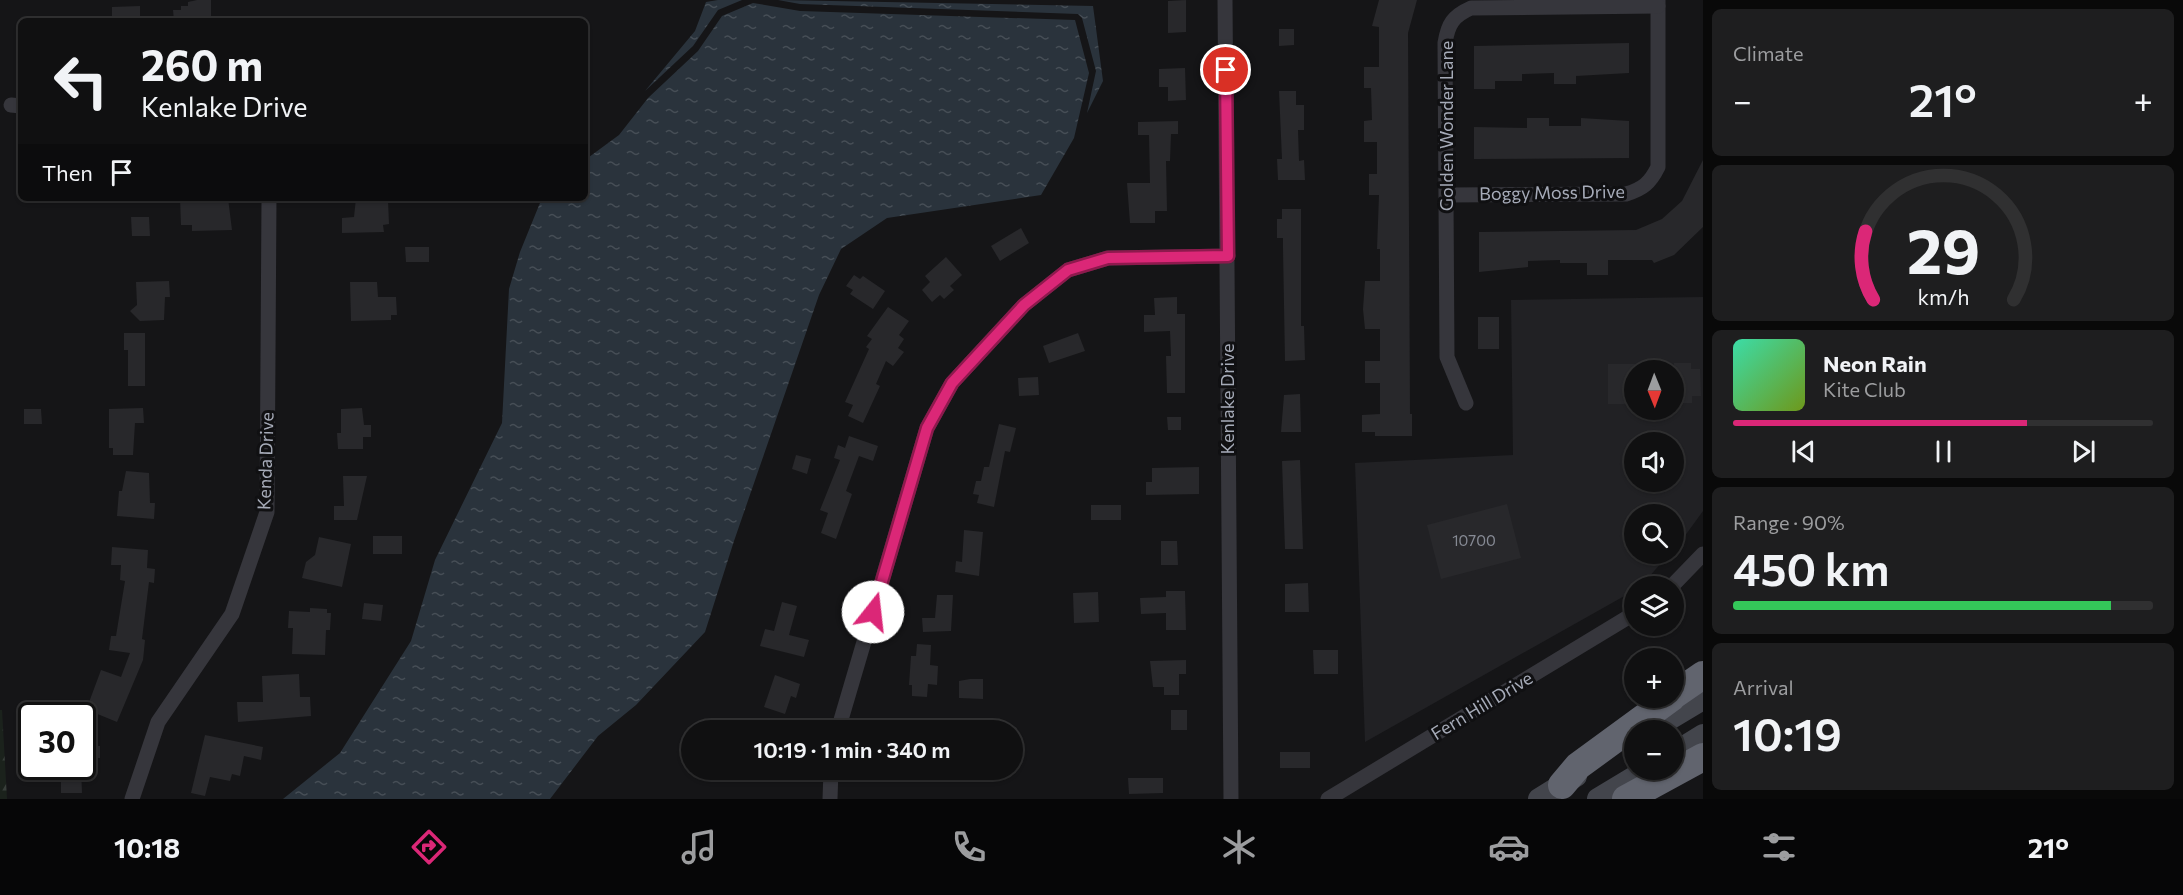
<!DOCTYPE html>
<html lang="en">
<head>
<meta charset="utf-8">
<style>
  body { margin:0; font-family:Commissioner,sans-serif; background:#1e1e1f; color:#f1f3f6; height:100vh; display:flex; flex-direction:column; font-size:22px; white-space:nowrap }
  * { box-sizing:border-box; margin:0 }
  p { font-size:20px; color:#9c9d9f }
  .icon { flex:none; width:33px; height:33px; fill:none; stroke:currentColor; stroke-width:2; stroke-linecap:round; stroke-linejoin:round }
  .map { position:relative; flex:1; overflow:hidden }
  .details { display:flex; flex-direction:column; gap:9px; padding:9px; background:#090909; width:480px }
  .details>* { flex:none }
  .guide { position:absolute; left:18px; top:18px; width:570px; height:183px; border-radius:9px; box-shadow:0 2px 4px #0004,0 0 0 2px #303031; background:#101011; color:#f1f3f6; overflow:hidden }
  .needle { width:39px; rotate:179deg }
  .tools { position:absolute; left:1624px; top:360px; display:grid; gap:12px }
  .tools a { display:grid; place-items:center; width:60px; height:60px; border-radius:50%; background:#101011; box-shadow:0 2px 4px #0004,0 0 0 2px #303031; font-size:30px }
  .speed { position:absolute; left:18px; top:702px; display:flex; gap:12px; font-size:30px; font-weight:700; text-align:center }
  .speed>* { display:grid; place-content:center; width:78px; height:78px; border-radius:50%; background:#101011; box-shadow:0 2px 4px #0004,0 0 0 2px #303031; line-height:1 }
  .speed .limit { border:3px solid #111; border-radius:9px; background:#fff; color:#111 }
  .pin { position:absolute; display:grid; place-items:center; width:51px; height:51px; color:#fff; margin:-26px; border:3px solid #fff; border-radius:50%; box-shadow:0 2px 6px #0007 }
  .me { position:absolute; width:66px; margin:-33px; rotate:16deg; stroke-linejoin:round; filter:drop-shadow(0 0 4px #0008) }
  .turn { display:flex; align-items:center; gap:21px; height:126px; padding:0 24px; font-size:27px }
  .turn .icon { width:78px; height:78px; stroke-width:2.5 }
  .turn b { display:block; font-size:42px; line-height:51px }
  .then { display:flex; align-items:center; height:57px; padding:0 24px; background:#0003; gap:12px; font-size:22px }
  .big { font-size:45px; font-weight:600; line-height:1.1 }
  .details .card { flex:1; display:flex; flex-direction:column; justify-content:center; gap:9px; min-width:0; padding:0 21px; border-radius:9px; background:#1e1e1f }
  .details .dial { align-items:center; gap:0 }
  .dial svg { height:156px; overflow:visible; fill:none; stroke:#303031; stroke-width:7; stroke-linecap:round; text-anchor:middle }
  .dial text { fill:#f1f3f6; stroke:none }
  .song { display:flex; align-items:center; gap:18px }
  .cover { width:72px; height:72px; border-radius:9px; background:linear-gradient(135deg,hsl(160 70% 55%),hsl(80 70% 35%)) }
  .played { height:6px; border-radius:3px; background:linear-gradient(90deg,#db2777 70%,#303031 70%) }
  .keys { display:flex; justify-content:space-around; direction:ltr }
  .heat { display:flex; justify-content:space-between; align-items:center; font-size:33px; direction:ltr }
  .charge { height:9px; border-radius:4px; background:linear-gradient(90deg,#34c759 90%,#303031 0) }
  .trip { position:absolute; left:681px; top:720px; width:342px; height:60px; border-radius:30px; background:#101011; box-shadow:0 2px 4px #0004,0 0 0 2px #303031; font-weight:600; line-height:60px; text-align:center }
  .dock { display:flex; height:96px; justify-content:space-around; align-items:center; background:#060607; color:#9c9d9f }
  .dock .icon { width:42px; height:42px }
  .dock .on { color:#db2777 }
  .dock b { font-size:27px; color:#f1f3f6 }
  main { display:flex; flex:1; min-height:0 }
  .map>svg:first-child { display:block }
  .built { fill:#212124; fill-rule:evenodd }
  .forest { fill:url(#forest-firs) }
  .water { fill:url(#water-ripples) }
  .building { fill:#28282b }
  .lines { fill:none; stroke-linecap:round; stroke-linejoin:round }
  .minor { stroke:#36363c; stroke-width:15 }
  .secondary { stroke:#43454c; stroke-width:22 }
  .motorway { stroke:#61646e; stroke-width:28 }
  .route-casing { stroke:#8e194d; stroke-width:15 }
  .route { stroke:#db2777; stroke-width:10 }
  .labels { text-anchor:middle; stroke-width:6; stroke-linejoin:round; paint-order:stroke }
  .number-label { font-size:15px; fill:#868a94 }
  .street-label { font-size:18px; fill:#a6abb8; stroke:#101012 }
</style>
</head>
<body>
<main>
<div class="map">
<svg width="1703" height="799" viewBox="0 0 1703 799">
  <defs>
    <pattern id="forest-firs" width="22" height="20" patternUnits="userSpaceOnUse" patternTransform="scale(1.5)"><rect width="22" height="20" fill="#1b221c"/><path d="M5 1l3.5 6h-7zM16 11l3.5 6h-7z" fill="#393f3b"/></pattern>
    <pattern id="water-ripples" width="26" height="14" patternUnits="userSpaceOnUse" patternTransform="scale(1.5)"><rect width="26" height="14" fill="#2a333c"/><path d="M2 4q2-2 4 0t4 0M15 11q2-2 4 0t4 0" fill="none" stroke="#464e56"/></pattern>
  </defs>
  <rect width="100%" height="100%" fill="#151517"/>
  <path class="built" d="M1703 297V511L1687 533 1674 548V514H1635V554H1669L1641 586H1635V590L1365 742 1355 463 1513 455 1511 300ZM1635 370H1674V410H1635ZM1635 442H1674V482H1635Z"/>
  <polygon class="forest" points="0,710 2,710 7,799 0,799"/>
  <g class="water">
    <polygon points="718,0 742,0 718,10 693,46 645,91 695,31 706,2"/>
    <polygon points="778,0 1093,6 1103,81 1087,113 1096,71 1082,18 1078,14 800,4"/>
    <polygon points="753,3 800,11 1075,20 1089,73 1074,138 1041,195 887,218 841,249 819,295 734,541 705,632 636,705 598,736 550,799 283,799 340,753 411,641 435,560 502,423 509,289 520,252 542,198 585,198 585,160 619,135 648,98 698,51 722,16"/>
  </g>
  <g class="building">
    <polygon points="197,0 211,0 211,21 174,21 173,10 181,10 181,6 188,6 188,2"/>
    <polygon points="1186,0 1186,32 1168,33 1168,1"/>
    <polygon points="1379,0 1417,0 1408,33 1410,414 1412,414 1412,436 1375,436 1375,432 1362,432 1362,415 1380,414 1380,383 1365,383 1365,361 1380,361 1380,329 1365,329 1363,309 1365,281 1380,281 1380,249 1377,249 1379,195 1369,195 1369,174 1377,174 1377,142 1364,142 1364,121 1372,120 1371,88 1364,88 1364,67 1379,67 1379,27 1372,26"/>
    <polygon points="140,6 140,21 112,21 112,7"/>
    <polygon points="1279,29 1294,29 1294,45 1279,46"/>
    <polygon points="1629,43 1629,73 1576,76 1576,84 1554,84 1554,73 1522,74 1522,81 1495,81 1495,89 1474,89 1474,46"/>
    <polygon points="1185,68 1186,100 1168,101 1168,87 1159,87 1159,69"/>
    <polygon points="1279,91 1296,91 1296,105 1304,105 1304,130 1298,130 1299,161 1304,160 1305,180 1278,180 1277,159 1282,159"/>
    <polygon points="1527,118 1549,118 1549,126 1581,126 1581,118 1629,121 1629,158 1474,159 1474,127 1527,128"/>
    <polygon points="1178,121 1178,134 1171,134 1170,161 1166,161 1167,211 1155,211 1155,223 1130,223 1127,183 1150,183 1149,135 1138,135 1138,122"/>
    <polygon points="1703,160 1703,227 1674,255 1654,263 1652,260 1608,260 1608,275 1587,275 1587,263 1560,263 1560,260 1528,261 1528,267 1479,272 1479,232 1636,230 1662,219 1682,201"/>
    <polygon points="180,198 228,198 232,230 192,231 192,225 181,225"/>
    <polygon points="356,198 388,200 389,224 383,225 384,232 342,233 342,218 354,217"/>
    <polygon points="1282,209 1301,209 1301,326 1304,326 1305,360 1285,361 1283,248 1283,238 1277,238 1277,219 1282,219"/>
    <polygon points="131,217 149,217 150,236 132,236"/>
    <polygon points="1021,228 1029,243 1000,261 991,246"/>
    <polygon points="405,247 429,247 429,262 406,262"/>
    <polygon points="946,257 962,275 950,286 954,290 944,299 940,295 932,302 922,290 930,282 925,276"/>
    <polygon points="854,275 860,279 863,276 885,291 873,309 850,294 853,290 846,286"/>
    <polygon points="169,281 170,297 165,297 164,320 140,321 130,311 137,305 136,282"/>
    <polygon points="350,282 377,282 378,297 396,297 397,315 391,315 391,320 351,321"/>
    <polygon points="1177,297 1177,314 1185,314 1185,393 1167,393 1166,356 1171,356 1170,331 1144,332 1144,315 1155,315 1154,298"/>
    <polygon points="888,307 909,321 899,335 904,339 898,348 904,352 893,366 886,361 876,384 880,386 863,423 848,416 853,405 845,402 869,349 866,347 872,339 867,336"/>
    <rect x="1478" y="317" width="21" height="32"/>
    <polygon points="124,333 145,333 145,386 128,386 128,350 124,350"/>
    <polygon points="1078,333 1085,351 1049,363 1043,346"/>
    <polygon points="1674,363 1691,363 1691,369 1700,369 1701,396 1692,396 1692,403 1674,403"/>
    <rect x="1608" y="364" width="27" height="40"/>
    <polygon points="1038,377 1039,395 1019,396 1018,378"/>
    <polygon points="1300,394 1301,432 1281,432 1284,395"/>
    <polygon points="143,408 144,423 135,423 133,455 113,455 113,448 109,448 109,409"/>
    <polygon points="362,408 364,425 371,425 371,437 363,437 363,449 338,449 337,433 341,433 341,409"/>
    <polygon points="24,409 41,409 42,424 24,424"/>
    <polygon points="1167,417 1181,417 1181,430 1168,430"/>
    <polygon points="999,424 1016,428 1010,452 1005,451 994,507 977,503 979,495 973,494 976,481 981,481 984,467 989,467"/>
    <polygon points="849,436 878,446 873,461 859,456 846,491 852,494 836,539 821,533 828,513 820,510 840,460 834,458 838,445 845,448"/>
    <polygon points="796,455 811,459 807,474 792,469"/>
    <polygon points="1300,460 1303,549 1285,549 1282,461"/>
    <polygon points="1199,467 1199,494 1146,495 1146,482 1152,482 1152,468"/>
    <polygon points="126,471 149,473 150,503 155,503 154,519 117,516 119,491 122,491"/>
    <polygon points="343,476 367,476 357,520 334,520 334,506 344,506"/>
    <polygon points="1507,504 1521,558 1441,579 1427,525"/>
    <rect x="1091" y="505" width="30" height="15"/>
    <polygon points="964,530 983,532 979,576 955,572 956,561 962,562"/>
    <rect x="373" y="536" width="29" height="18"/>
    <polygon points="319,537 351,544 342,587 302,578 306,562 315,555"/>
    <polygon points="1161,541 1177,541 1178,565 1161,565"/>
    <polygon points="112,547 148,550 147,568 155,569 154,583 149,582 142,639 145,640 143,660 117,722 95,713 97,708 88,705 101,670 121,677 130,653 109,650 111,636 116,636 125,581 120,580 121,565 111,565"/>
    <polygon points="1308,583 1309,612 1285,612 1285,584"/>
    <polygon points="1166,591 1185,591 1186,630 1166,630 1166,613 1141,614 1140,598 1166,597"/>
    <polygon points="1098,592 1099,622 1074,623 1073,593"/>
    <polygon points="937,595 953,595 951,631 923,632 922,618 935,618"/>
    <polygon points="782,602 797,606 789,635 809,640 804,657 760,646 765,629 774,631"/>
    <polygon points="364,603 383,605 381,621 362,619"/>
    <polygon points="310,608 327,609 327,613 331,613 330,630 326,630 325,655 292,654 293,628 288,628 289,611 310,612"/>
    <polygon points="917,644 931,645 930,665 938,666 937,685 928,684 927,697 912,696 912,685 909,685 911,656 916,656"/>
    <polygon points="1313,650 1338,650 1338,674 1314,674"/>
    <polygon points="1186,660 1186,674 1179,674 1179,695 1164,695 1164,687 1153,687 1150,661"/>
    <polygon points="299,674 300,697 310,697 311,716 238,722 237,702 263,702 262,676"/>
    <polygon points="775,675 800,684 796,698 791,696 785,714 764,707"/>
    <polygon points="970,679 983,679 983,699 959,698 959,681"/>
    <rect x="1171" y="710" width="16" height="20"/>
    <polygon points="897,718 915,719 914,730 896,730"/>
    <polygon points="205,735 263,747 261,760 244,756 240,776 232,774 230,781 210,777 205,796 191,793"/>
    <rect x="82" y="746" width="18" height="12"/>
    <rect x="1280" y="752" width="30" height="16"/>
    <polygon points="61,766 81,766 82,793 61,793"/>
    <polygon points="1128,778 1163,778 1163,793 1129,794"/>
  </g>
  <g class="lines">
    <g class="minor">
      <polyline points="1225,0 1231,799"/>
      <polyline points="11,105 21,106"/>
      <path d="M1447 195 1626 194C1643 189 1650 183 1658 167V0"/>
      <path d="M1466 403 1447 357 1445 43C1448 24 1453 16 1471 8L1658 6"/>
      <polyline points="1672,586 1703,554"/>
      <polyline points="838,730 927,428 952,383 1024,305 1068,270 1108,258 1228,256"/>
      <polyline points="132,799 158,722 232,614 267,512 269,198"/>
      <polyline points="830,799 831,770"/>
      <polyline points="1328,799 1635,613"/>
    </g>
    <g class="secondary">
      <polyline points="1651,730 1703,699"/>
      <polyline points="1674,753 1703,735"/>
      <polyline points="1539,799 1576,776"/>
      <polyline points="1598,799 1646,770"/>
    </g>
    <g class="motorway">
      <polyline points="1674,695 1703,675"/>
      <polyline points="1562,785 1578,766 1671,698"/>
      <polyline points="1626,799 1703,757"/>
    </g>
  </g>
  <g class="lines">
    <g class="route-casing">
      <polyline id="route" points="873,612 927,428 952,383 1024,305 1068,270 1108,258 1228,256 1226,70"/>
    </g>
    <use href="#route" class="route"/>
  </g>
  <g class="labels">
    <g class="number-label">
      <text x="1474" y="546">10700</text>
    </g>
    <g class="street-label">
      <text transform="translate(1447 126) rotate(-90)" y="6">Golden Wonder Lane</text>
      <text transform="translate(1552 193) rotate(-1)" y="6">Boggy Moss Drive</text>
      <text transform="translate(1228 399) rotate(-90)" y="6">Kenlake Drive</text>
      <text transform="translate(266 461) rotate(-88)" y="6">Kenda Drive</text>
      <text transform="translate(1482 706) rotate(-31)" y="6">Fern Hill Drive</text>
    </g>
  </g>
</svg>
<div class="tools">
<a><svg class="needle" viewBox="-14 -14 28 28"><path d="M0-13l5 13h-10z" fill="#e53935"/><path d="M0 13l5-13h-10z" fill="#9c9d9f"/></svg></a>
<a><svg class="icon" aria-label="sound" viewBox="0 0 24 24"><path d="M4 9h4l5-4v14l-5-4H4zM17 9q2 3 0 6"/></svg></a>
<a><svg class="icon" aria-label="search" viewBox="0 0 24 24"><circle cx="10" cy="10" r="6"/><path d="M15 15l6 6"/></svg></a>
<a><svg class="icon" aria-label="layers" viewBox="0 0 24 24"><path d="M12 4l9 5-9 5-9-5zM3 14l9 5 9-5"/></svg></a>
<a>+</a>
<a>−</a>
</div>
<div class="speed"><div class="limit">30</div></div>
<div class="pin" style="left:1226px;top:70px;background:#d93025"><svg class="icon" aria-label="arrive" viewBox="0 0 24 24"><path d="M6 21V4h12l-3 4 3 4H6"/></svg></div>
<svg class="me" style="left:873px;top:612px" viewBox="-20 -20 40 40"><circle r="19" fill="#fff"/><path d="M0-13L10 11 0 6-10 11z" fill="#db2777"/></svg>
<div class="trip">10:19 · 1 min · 340 m</div>
<div class="guide">
<div class="turn"><svg class="icon" aria-label="left" viewBox="0 0 24 24"><path d="M17 20v-9H6M10 6l-5 5 5 5"/></svg><div><b>260 m</b>Kenlake Drive</div></div>
<div class="then">Then<svg class="icon" aria-label="arrive" viewBox="0 0 24 24"><path d="M6 21V4h12l-3 4 3 4H6"/></svg></div>
</div>
</div>
<section class="details">
<div class="card"><p>Climate</p>
<div class="heat"><a>−</a><b class="big">21°</b><a>+</a></div>
</div>
<div class="card dial"><svg viewBox="0 0 100 80">
<path d="M14 69A42 42 0 1 1 86 69"/>
<path d="M14 69A42 42 0 0 1 10 34" stroke="#db2777"/>
<text x="50" y="56" font-size="32" font-weight="700">29</text>
<text x="50" y="72" font-size="11">km/h</text>
</svg></div>
<div class="card">
<div class="song"><i class="cover"></i><div><b>Neon Rain</b><p>Kite Club</p></div></div>
<div class="played"></div>
<div class="keys"><svg class="icon" aria-label="previous" viewBox="0 0 24 24"><path d="M18 5L8 12l10 7zM5 5v14"/></svg><svg class="icon" aria-label="pause" viewBox="0 0 24 24"><path d="M8 5v14M16 5v14"/></svg><svg class="icon" aria-label="next" viewBox="0 0 24 24"><path d="M6 5l10 7-10 7zM19 5v14"/></svg></div>
</div>
<div class="card"><p>Range · 90%</p><b class="big">450 km</b><div class="charge"></div></div>
<div class="card"><p>Arrival</p><b class="big">10:19</b></div>
</section>
</main>
<nav class="dock">
<b>10:18</b>
<svg class="icon on" aria-label="directions" viewBox="0 0 24 24"><path d="M12 3l9 9-9 9-9-9zM9 14v-3h6M13 9l2 2-2 2"/></svg>
<svg class="icon" aria-label="music" viewBox="0 0 24 24"><path d="M9 18V5l10-2v13"/><circle cx="6" cy="18" r="3"/><circle cx="16" cy="16" r="3"/></svg>
<svg class="icon" aria-label="phone" viewBox="0 0 24 24"><path d="M5 4h4l2 5-3 2q2 4 5 5l2-3 5 2v4C11 20 4 13 5 4z"/></svg>
<svg class="icon" aria-label="climate" viewBox="0 0 24 24"><path d="M12 3v18M4 7l16 10M4 17L20 7"/></svg>
<svg class="icon" aria-label="car" viewBox="0 0 24 24"><path d="M5 17H2v-5l4-1 3-4h7l3 4 3 1v5h-3M9 17h6M6 11h13"/><circle cx="7" cy="17" r="2"/><circle cx="17" cy="17" r="2"/></svg>
<svg class="icon" aria-label="filters" viewBox="0 0 24 24"><path d="M4 7h16M4 17h16"/><circle cx="9" cy="7" r="2"/><circle cx="15" cy="17" r="2"/></svg>
<b>21°</b>
</nav>
</body>
</html>
